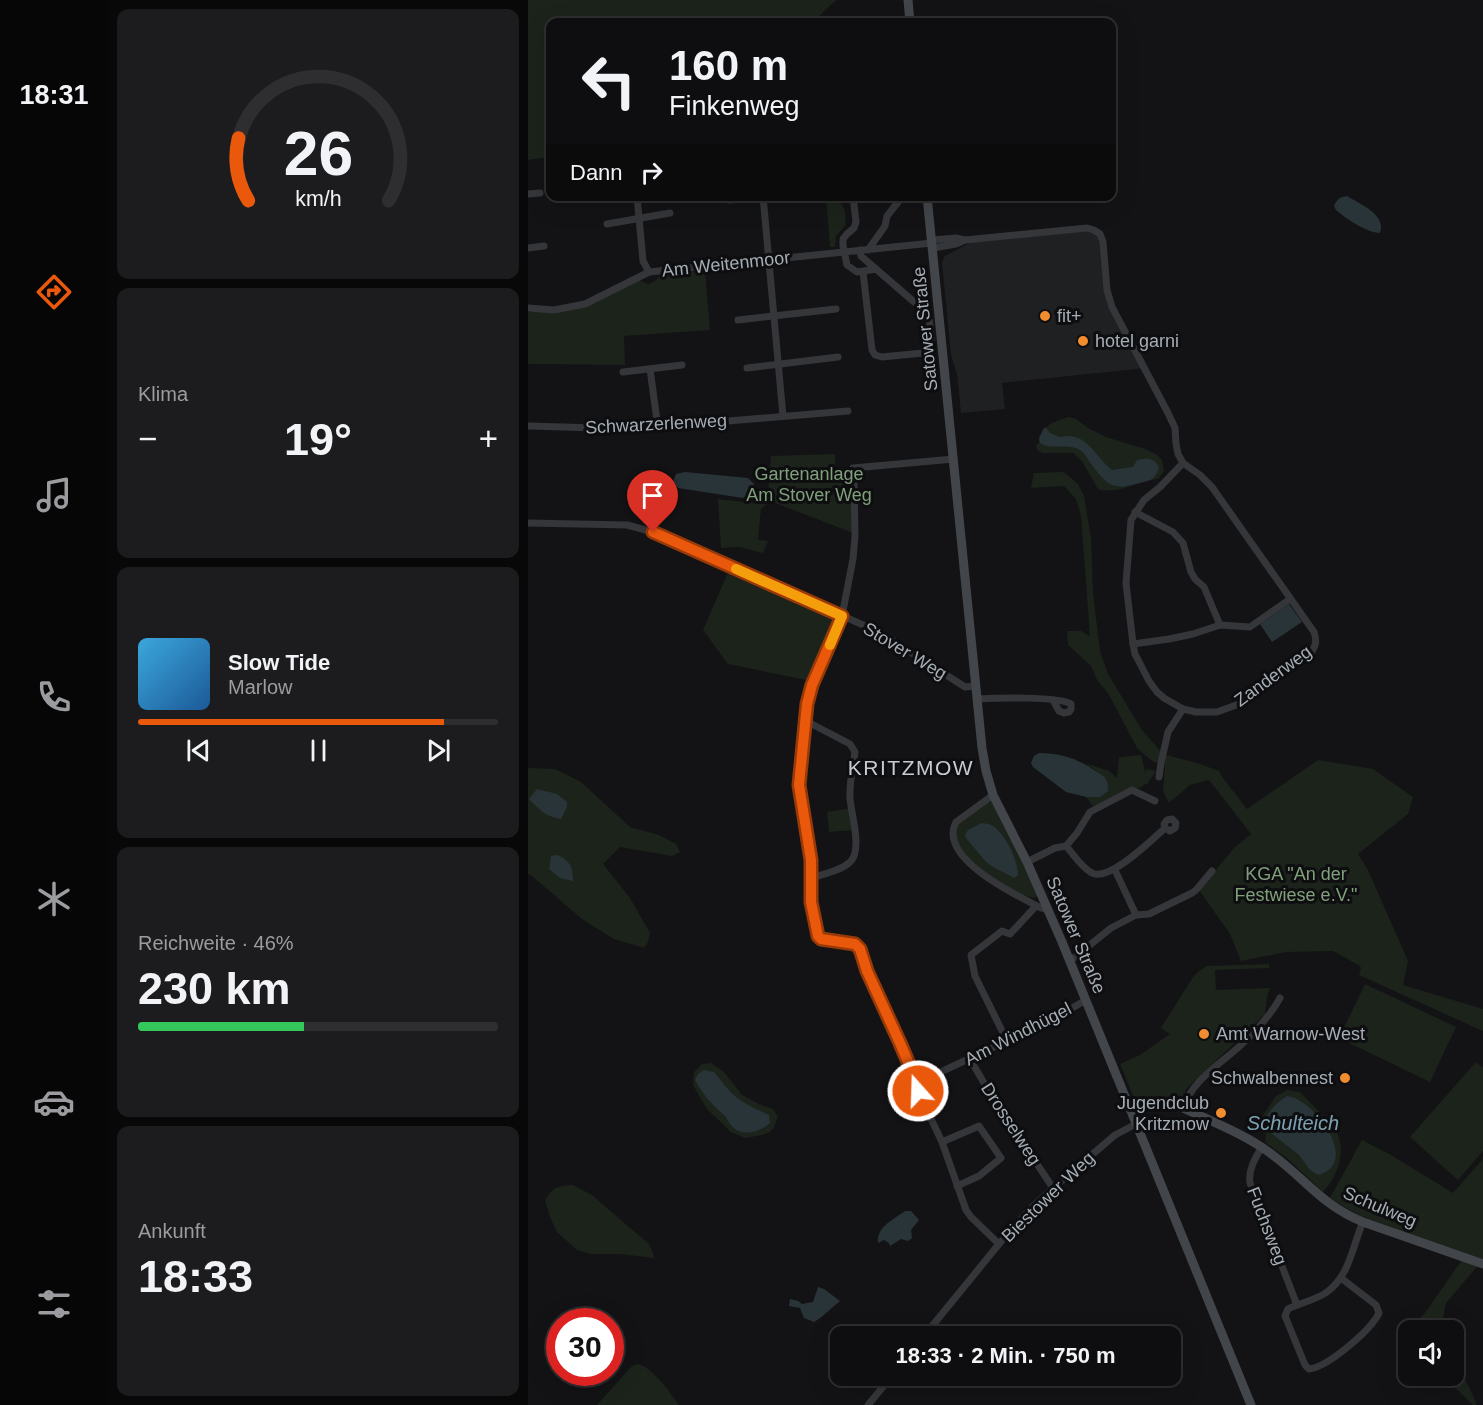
<!DOCTYPE html>
<html lang="de">
<head>
<meta charset="utf-8">
<style>
  body { margin:0; font-family:Arial,sans-serif; background:#1c1c1e; color:#f1f3f6; height:100vh; display:flex; flex-direction:column; font-size:22px; white-space:nowrap }
  * { box-sizing:border-box; margin:0 }
  p { font-size:20px; color:#9b9c9f }
  .icon { flex:none; width:33px; height:33px; fill:none; stroke:currentColor; stroke-width:2; stroke-linecap:round; stroke-linejoin:round }
  .map { position:relative; flex:1; overflow:hidden }
  .panel { display:flex; flex-direction:column; gap:9px; padding:9px; background:#080809; width:420px }
  .panel>* { flex:none }
  .hud { position:absolute; left:18px; top:18px; width:570px; height:183px; border-radius:12px; box-shadow:0 6px 24px #0002,0 0 0 2px #2e2e30; background:#0e0e10; color:#f1f3f6; overflow:hidden }
  .buttons { position:absolute; left:870px; top:1320px; display:grid; gap:12px }
  .buttons a { display:grid; place-items:center; width:66px; height:66px; border-radius:12px; background:#0e0e10; box-shadow:0 6px 24px #0002,0 0 0 2px #2e2e30; font-size:30px }
  .speed { position:absolute; left:18px; top:1308px; display:flex; gap:12px; font-size:30px; font-weight:700; text-align:center }
  .speed>* { display:grid; place-content:center; width:78px; height:78px; border-radius:50%; background:#0e0e10; box-shadow:0 6px 24px #0002,0 0 0 2px #2e2e30; line-height:1 }
  .speed .limit { border:9px solid #d22; background:#fff; color:#111 }
  .pin { position:absolute; display:grid; place-items:center; width:51px; height:51px; color:#fff; margin:-62px -26px; border-radius:50% 50% 50% 0; rotate:-45deg; box-shadow:0 0 6px #0007 }
  .pin .icon { rotate:45deg }
  .me { position:absolute; width:66px; margin:-33px; rotate:340deg; stroke-linejoin:round; filter:drop-shadow(0 0 4px #0008) }
  .turn { display:flex; align-items:center; gap:21px; height:126px; padding:0 24px; font-size:27px }
  .turn .icon { width:78px; height:78px; stroke-width:2.5 }
  .turn b { display:block; font-size:42px; line-height:51px }
  .then { display:flex; align-items:center; height:57px; padding:0 24px; background:#0003; gap:12px; font-size:22px }
  .big { font-size:45px; font-weight:800; line-height:1.1 }
  .panel .widget { flex:1; display:flex; flex-direction:column; justify-content:center; gap:9px; min-width:0; padding:0 21px; border-radius:12px; background:#1c1c1e }
  .panel .dial { align-items:center; gap:0 }
  .dial svg { height:156px; overflow:visible; fill:none; stroke:#2e2e30; stroke-width:7; stroke-linecap:round; text-anchor:middle }
  .dial text { fill:#f1f3f6; stroke:none }
  .song { display:flex; align-items:center; gap:18px }
  .cover { width:72px; height:72px; border-radius:9px; background:linear-gradient(135deg,hsl(200 70% 55%),hsl(210 70% 35%)) }
  .played { height:6px; border-radius:3px; background:linear-gradient(90deg,#ea580c 85%,#2e2e30 85%) }
  .keys { display:flex; justify-content:space-around; direction:ltr }
  .heat { display:flex; justify-content:space-between; align-items:center; font-size:33px; direction:ltr }
  .charge { height:9px; border-radius:4px; background:linear-gradient(90deg,#34c759 46%,#2e2e30 0) }
  .trip { position:absolute; left:302px; top:1326px; width:351px; height:60px; border-radius:12px; background:#0e0e10; box-shadow:0 6px 24px #0002,0 0 0 2px #2e2e30; font-weight:800; line-height:60px; text-align:center }
  main { display:flex; flex:1; min-height:0 }
  .tab-bar { display:flex; flex-direction:column; width:108px; justify-content:space-around; align-items:center; background:#060606; color:#9b9c9f }
  .tab-bar .icon { width:42px; height:42px }
  .tab-bar .on { color:#ea580c }
  .tab-bar b { font-size:27px; color:#f1f3f6 }
  .map>svg:first-child { display:block }
  .built { fill:#1f2022 }
  .green { fill:#1b231b }
  .water { fill:#293438 }
  .lines { fill:none; stroke-linecap:round; stroke-linejoin:round }
  .street { stroke:#34363a; stroke-width:7 }
  .secondary { stroke:#42454a; stroke-width:9 }
  .route-casing { stroke:#983908; stroke-width:15 }
  .route { stroke:#ea580c; stroke-width:10 }
  .slow { stroke:#f59e0b; stroke-width:10 }
  .poi-dot { fill:#f18d2f; stroke:#0e0e10; stroke-width:2 }
  .labels { text-anchor:middle; stroke-width:6; stroke-linejoin:round; paint-order:stroke }
  .street-label { font-size:18px; fill:#a5adb5; stroke:#0e0e10 }
  .poi-label { font-size:18px; fill:#a5adb5; stroke:#0e0e10; text-anchor:start }
  .park-label { font-size:18px; fill:#80a07c; stroke:#0e0e10 }
  .water-label { font-size:20px; font-style:italic; fill:#7ba1b1; stroke:#0e0e10 }
  .quarter-label { font-size:21px; letter-spacing:1.5px; fill:#c6cbd1; stroke:#0e0e10 }
</style>
</head>
<body>
<main>
<nav class="tab-bar">
<b>18:31</b>
<svg class="icon on" aria-label="directions" viewBox="0 0 24 24"><path d="M12 3l9 9-9 9-9-9zM9 14v-3h6M13 9l2 2-2 2"/></svg>
<svg class="icon" aria-label="music" viewBox="0 0 24 24"><path d="M9 18V5l10-2v13"/><circle cx="6" cy="18" r="3"/><circle cx="16" cy="16" r="3"/></svg>
<svg class="icon" aria-label="phone" viewBox="0 0 24 24"><path d="M5 4h4l2 5-3 2q2 4 5 5l2-3 5 2v4C11 20 4 13 5 4z"/></svg>
<svg class="icon" aria-label="climate" viewBox="0 0 24 24"><path d="M12 3v18M4 7l16 10M4 17L20 7"/></svg>
<svg class="icon" aria-label="car" viewBox="0 0 24 24"><path d="M5 17H2v-5l4-1 3-4h7l3 4 3 1v5h-3M9 17h6M6 11h13"/><circle cx="7" cy="17" r="2"/><circle cx="17" cy="17" r="2"/></svg>
<svg class="icon" aria-label="filters" viewBox="0 0 24 24"><path d="M4 7h16M4 17h16"/><circle cx="9" cy="7" r="2"/><circle cx="15" cy="17" r="2"/></svg>
</nav>
<section class="panel">
<div class="widget dial"><svg viewBox="0 0 100 80">
<path d="M14 69A42 42 0 1 1 86 69"/>
<path d="M14 69A42 42 0 0 1 9 37" stroke="#ea580c"/>
<text x="50" y="56" font-size="32" font-weight="700">26</text>
<text x="50" y="72" font-size="11">km/h</text>
</svg></div>
<div class="widget"><p>Klima</p>
<div class="heat"><a>−</a><b class="big">19°</b><a>+</a></div>
</div>
<div class="widget">
<div class="song"><i class="cover"></i><div><b>Slow Tide</b><p>Marlow</p></div></div>
<div class="played"></div>
<div class="keys"><svg class="icon" aria-label="previous" viewBox="0 0 24 24"><path d="M18 5L8 12l10 7zM5 5v14"/></svg><svg class="icon" aria-label="pause" viewBox="0 0 24 24"><path d="M8 5v14M16 5v14"/></svg><svg class="icon" aria-label="next" viewBox="0 0 24 24"><path d="M6 5l10 7-10 7zM19 5v14"/></svg></div>
</div>
<div class="widget"><p>Reichweite · 46%</p><b class="big">230 km</b><div class="charge"></div></div>
<div class="widget"><p>Ankunft</p><b class="big">18:33</b></div>
</section>
<div class="map">
<svg width="955" height="1405" viewBox="0 0 955 1405">
  <rect width="100%" height="100%" fill="#131315"/>
  <polygon class="built" points="559,228 572,234 579,290 617,368 474,383 477,409 433,413 429,374 423,355 414,262 417,256 451,238"/>
  <g class="green">
    <polygon points="0,0 308,0 292,15 293,22 22,22 22,157 0,160"/>
    <path d="M298 197H306L307 199C319 207 317 212 318 225L308 236 307 247H302Z"/>
    <path d="M177 271 182 330 96 336 97 365 0 364V312H27L111 280 120 284C126 282 130 280 132 273Z"/>
    <path d="M541 417 548 419 560 428 578 437 617 449 628 454 634 460 636 471 630 479C609 481 591 495 570 489L554 461 545 453H515L510 451 508 446 511 443C511 426 527 421 541 417Z"/>
    <polygon points="307,454 307,468 322,468 325,533 242,501 233,509 230,540 240,541 235,553 211,547 193,548 190,499 233,504 240,497 243,456"/>
    <polygon points="536,472 550,484 556,496 563,538 565,593 569,626 572,651 580,674 614,730 635,754 669,763 691,771 695,778 719,809 790,760 845,769 885,797 880,814 830,854 840,870 880,961 875,985 955,1009 955,1031 831,975 833,968 832,966 805,951 758,952 713,961 702,934 671,890 706,848 723,834 681,780 662,785 641,803 635,791 637,766 624,761 609,748 580,693 569,680 563,666 540,645 539,631 553,631 562,636 553,516 548,499 536,486 503,488 506,473"/>
    <polygon points="201,570 308,618 283,681 200,664 175,630"/>
    <polygon points="613,755 617,771 614,777 619,769 628,771 620,783 611,788 600,789 571,805 565,806 558,797 573,797 575,776 557,763 581,771 589,778 591,757"/>
    <polygon points="0,768 27,769 53,782 102,827 131,835 148,844 152,852 144,856 92,847 75,864 102,898 122,933 120,942 116,948 86,939 54,919 4,876 0,874"/>
    <path d="M460 802H464L495 863 509 895 508 898C487 897 440 865 431 846 427 838 428 832 430 824Z"/>
    <polygon points="323,808 327,830 301,832 299,812"/>
    <polygon points="741,964 741,968 687,970 688,990 742,988 739,997 737,1014 659,1088 652,1102 633,1097 606,1098 592,1064 612,1055 642,1034 633,1028 665,977 671,971 679,966"/>
    <polygon points="837,984 928,1027 902,1082 811,1038"/>
    <polygon points="948,1062 955,1068 955,1151 930,1180 882,1137"/>
    <polygon points="183,1063 196,1072 214,1095 233,1105 245,1109 250,1117 246,1127 242,1132 234,1135 217,1138 203,1132 179,1109 165,1085 166,1072 174,1064"/>
    <path d="M759 1090 772 1092 806 1127C820 1149 811 1174 795 1192L760 1159 737 1142 738 1135 729 1124 748 1096Z"/>
    <polygon points="834,1140 863,1155 925,1193 955,1159 955,1264 952,1263 918,1303 914,1322 915,1330 883,1330 899,1310 936,1257 936,1254 836,1217 820,1209 802,1198"/>
    <path d="M45 1185 64 1195 80 1209 121 1244 127 1258 92 1254H63L49 1250 29 1232 22 1217 17 1200C25 1187 30 1186 45 1185Z"/>
    <polygon points="926,1357 948,1402 948,1405 945,1405 915,1376 926,1376"/>
    <path d="M109 1364C124 1366 142 1393 151 1405H69L103 1367Z"/>
  </g>
  <g class="water">
    <path d="M819 196C832 204 859 215 852 233 839 233 817 218 808 210L806 206C809 199 812 197 819 196Z"/>
    <path d="M516 428H518L522 433 532 437C559 431 566 456 584 470L605 467 609 460C620 458 625 457 631 467 627 480 624 480 611 483 582 492 578 483 561 461 559 458 556 452 552 450 540 442 523 451 512 443L511 438Z"/>
    <polygon points="157,472 220,478 226,484 224,493 215,498 150,488 145,482 148,474"/>
    <polygon points="761,604 774,622 744,642 732,624"/>
    <path d="M511 753C533 753 551 759 569 772 573 774 578 777 579 782 580 783 580 790 580 791L572 797H558L538 792 505 767 503 763 506 756Z"/>
    <path d="M9 789 29 794 39 802V807L33 819C17 816 13 811 1 799Z"/>
    <path d="M454 823C456 823 461 824 463 825 477 832 490 861 490 875L486 878 467 868 458 862 438 838 437 835 440 830Z"/>
    <path d="M30 855C42 861 45 867 45 881L32 878 21 869 23 856Z"/>
    <path d="M176 1070 186 1072C191 1077 194 1083 199 1088 209 1101 226 1108 241 1115L242 1123C232 1132 213 1138 203 1125 200 1122 199 1117 195 1114 183 1104 174 1093 167 1080L170 1074Z"/>
    <path d="M759 1096C786 1098 834 1164 790 1175L782 1170 771 1155 739 1130 736 1124C739 1112 748 1103 759 1096Z"/>
    <path d="M377 1211H383L391 1220 383 1230 384 1238 380 1241 373 1239 362 1246 361 1243 356 1240 350 1243C348 1227 366 1219 377 1211Z"/>
    <path d="M290 1287 296 1289 312 1301C303 1308 296 1316 286 1322L276 1318 272 1308 261 1306 262 1299 270 1301 274 1304 285 1302Z"/>
  </g>
  <g class="lines">
    <g class="street">
      <polyline points="0,194 12,193"/>
      <polyline points="109,196 115,261 121,272"/>
      <polyline points="235,196 255,416"/>
      <polyline points="325,196 328,222 326,228 319,234 315,239 315,246 319,265 329,272 348,269"/>
      <polyline points="201,200 247,196"/>
      <polyline points="79,224 142,213"/>
      <path d="M404 240 428 238 437 240 559 228 566 230 572 234 575 242 579 290 584 307 640 413 647 428 648 444 650 454 655 463 672 475 684 487 786 632C789 641 788 645 783 653L711 704 689 712H668L655 709 636 698 629 692 621 681 607 654 605 644 598 583 603 520 616 500 632 487 655 463"/>
      <polyline points="0,248 16,246"/>
      <polyline points="405,248 428,244 437,240"/>
      <path d="M332 250 333 256 400 314C402 328 408 344 395 353L354 357 347 355 344 350 335 272"/>
      <polyline points="340,250 357,226 359,216 375,196"/>
      <polyline points="0,308 26,310 57,304 121,272 404,243"/>
      <polyline points="210,320 308,309"/>
      <polyline points="219,368 310,357"/>
      <polyline points="122,369 130,428"/>
      <polyline points="95,372 154,365"/>
      <polyline points="0,426 104,429 320,411"/>
      <polyline points="325,468 426,459"/>
      <polyline points="326,480 327,536 325,559 314,616 284,685 279,704 271,785 283,860 283,902 290,935 293,939 327,944 331,949 339,971 364,1023 389,1083 390,1091 414,1142 438,1210 443,1217 471,1244"/>
      <polyline points="607,512 645,532 655,543 663,572 667,579 676,587 692,625"/>
      <polyline points="0,523 99,525 125,532 351,632 437,687 448,686"/>
      <polyline points="605,644 641,639 665,634 692,625 722,627 762,599"/>
      <path d="M449 699C467 698 530 696 543 704V709L541 712 536 713 531 711 525 700"/>
      <path d="M278 721 322 744 327 752C325 767 321 783 322 798 323 814 335 850 322 862 313 871 295 874 284 878"/>
      <polyline points="631,777 633,763 640,732 655,709"/>
      <path d="M465 795 428 822C409 858 488 895 513 908L520 910"/>
      <polyline points="538,846 549,833 562,812 604,790 627,801"/>
      <path d="M499 862 527 848 538 846C546 855 554 868 564 873 581 882 624 840 637 828L636 824 639 820 644 819 648 823 647 828 642 831 637 828"/>
      <polyline points="587,870 608,915"/>
      <polyline points="542,961 583,928 608,915 621,914 664,893 668,890 684,871"/>
      <polyline points="479,1041 447,976 443,955 474,931 482,934 508,906"/>
      <polyline points="442,1059 463,1095 525,1188"/>
      <polyline points="389,1083 520,1022 558,1000"/>
      <path d="M655 1108C665 1079 693 1064 714 1044 729 1030 742 1016 752 998"/>
      <polyline points="414,1142 451,1126 473,1158 451,1176 429,1186"/>
      <path d="M734 1147C727 1158 720 1170 722 1183L769 1305"/>
      <path d="M813 1278 848 1305 851 1313C843 1330 800 1367 781 1369L777 1365 757 1316 760 1309C772 1303 788 1300 799 1292 822 1275 824 1247 835 1222"/>
      <polyline points="396,1336 471,1244 502,1209 525,1188 587,1135 608,1124"/>
      <polyline points="340,1405 364,1376"/>
    </g>
    <g class="secondary">
      <polyline points="380,0 382,22"/>
      <polyline points="399,196 454,748 458,771 465,795 499,862 534,942 723,1405"/>
      <path d="M602 1108C619 1100 637 1102 655 1108 685 1122 719 1135 746 1156 778 1180 795 1206 835 1222L955 1264"/>
    </g>
  </g>
  <g class="lines">
    <g class="route-casing">
      <polyline id="route" points="125,532 314,616 284,685 279,704 271,785 283,860 283,902 290,936 293,939 327,944 332,949 339,971 372,1043 389,1083 390,1091"/>
    </g>
    <use href="#route" class="route"/>
    <polyline class="slow" points="208,569 314,616 302,645"/>
  </g>
  <g class="poi-dot">
    <circle cx="517" cy="316" r="6"/>
    <circle cx="555" cy="341" r="6"/>
    <circle cx="676" cy="1034" r="6"/>
    <circle cx="817" cy="1078" r="6"/>
    <circle cx="693" cy="1113" r="6"/>
  </g>
  <g class="labels">
    <g class="street-label">
      <text transform="translate(198 264) rotate(-6)" y="6">Am Weitenmoor</text>
      <text transform="translate(397 329) rotate(-96)" y="6">Satower Straße</text>
      <text transform="translate(128 424) rotate(-3)" y="6">Schwarzerlenweg</text>
      <text transform="translate(377 651) rotate(31)" y="6">Stover Weg</text>
      <text transform="translate(745 676) rotate(-36)" y="6">Zanderweg</text>
      <text transform="translate(548 935) rotate(67)" y="6">Satower Straße</text>
      <text transform="translate(490 1034) rotate(-27)" y="6">Am Windhügel</text>
      <text transform="translate(483 1124) rotate(57)" y="6">Drosselweg</text>
      <text transform="translate(520 1197) rotate(-44)" y="6">Biestower Weg</text>
      <text transform="translate(852 1207) rotate(23)" y="6">Schulweg</text>
      <text transform="translate(739 1226) rotate(69)" y="6">Fuchsweg</text>
    </g>
    <g class="poi-label">
      <text x="529" y="322">fit+</text>
      <text x="567" y="347">hotel garni</text>
      <text x="688" y="1040">Amt Warnow-West</text>
      <text x="805" y="1084" text-anchor="end">Schwalbennest</text>
      <text x="681" y="1109" text-anchor="end">Jugendclub<tspan x="681" dy="21">Kritzmow</tspan></text>
    </g>
    <g class="park-label">
      <text x="281" y="480">Gartenanlage<tspan x="281" dy="21">Am Stover Weg</tspan></text>
      <text x="768" y="880">KGA "An der<tspan x="768" dy="21">Festwiese e.V."</tspan></text>
    </g>
    <g class="water-label">
      <text x="765" y="1130">Schulteich</text>
    </g>
    <g class="quarter-label">
      <text x="383" y="775">KRITZMOW</text>
    </g>
  </g>
</svg>
<div class="buttons">
<a><svg class="icon" aria-label="sound" viewBox="0 0 24 24"><path d="M4 9h4l5-4v14l-5-4H4zM17 9q2 3 0 6"/></svg></a>
</div>
<div class="speed"><div class="limit">30</div></div>
<div class="pin" style="left:125px;top:532px;background:#d93025"><svg class="icon" aria-label="arrive" viewBox="0 0 24 24"><path d="M6 21V4h12l-3 4 3 4H6"/></svg></div>
<svg class="me" style="left:390px;top:1091px" viewBox="-20 -20 40 40"><circle r="17" fill="#ea580c" stroke="#fff" stroke-width="3"/><path d="M0-11L8 9 0 5-8 9z" fill="#fff"/></svg>
<div class="trip">18:33 · 2 Min. · 750 m</div>
<div class="hud">
<div class="turn"><svg class="icon" aria-label="left" viewBox="0 0 24 24"><path d="M17 20v-9H6M10 6l-5 5 5 5"/></svg><div><b>160 m</b>Finkenweg</div></div>
<div class="then">Dann<svg class="icon" aria-label="right" viewBox="0 0 24 24"><path d="M7 20v-9h11M14 6l5 5-5 5"/></svg></div>
</div>
</div>
</main>
</body>
</html>
